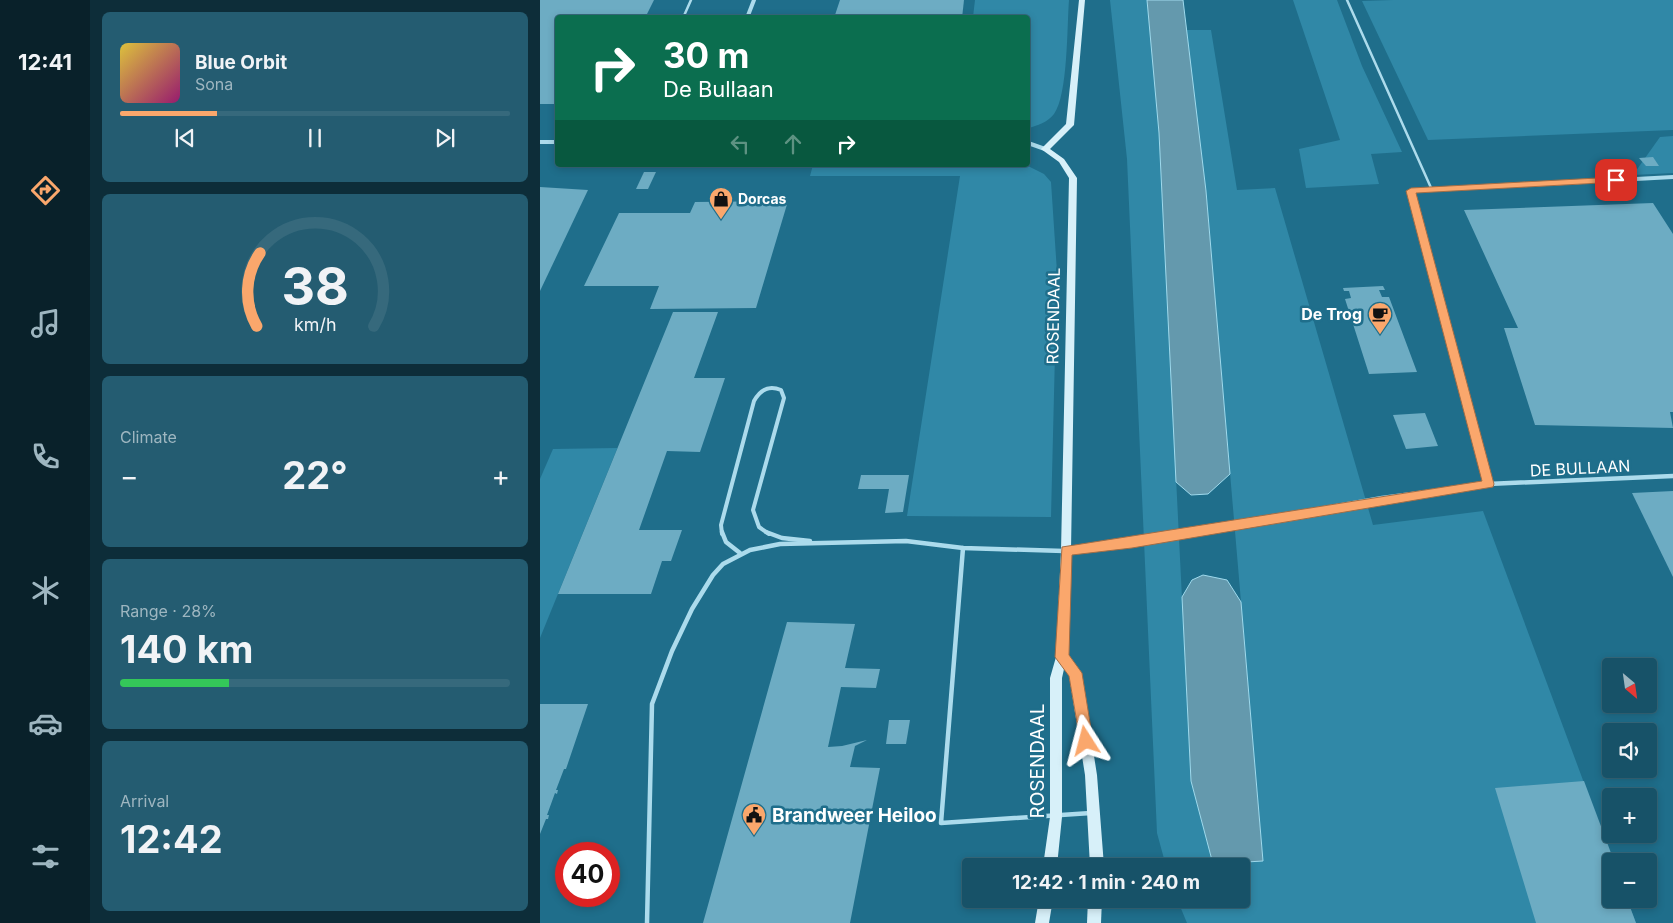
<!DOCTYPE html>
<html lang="en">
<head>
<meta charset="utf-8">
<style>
  body { margin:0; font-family:Inter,sans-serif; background:#245c71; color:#f1f3f6; height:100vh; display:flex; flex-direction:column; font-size:19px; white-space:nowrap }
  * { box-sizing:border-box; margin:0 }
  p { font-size:16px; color:#9eb6c0 }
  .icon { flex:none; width:28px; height:28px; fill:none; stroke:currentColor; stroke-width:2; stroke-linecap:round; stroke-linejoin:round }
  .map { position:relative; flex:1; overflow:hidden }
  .sheet { display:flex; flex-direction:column; gap:12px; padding:12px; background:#0d2d39; width:450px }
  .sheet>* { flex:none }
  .hud { position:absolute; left:15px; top:15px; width:475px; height:152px; border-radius:5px; box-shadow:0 2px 8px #0003,0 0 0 1px #36697c; background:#0b6e4f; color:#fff; overflow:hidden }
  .needle { width:32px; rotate:151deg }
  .fabs { position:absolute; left:1062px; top:658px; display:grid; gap:10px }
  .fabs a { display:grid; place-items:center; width:55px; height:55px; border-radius:5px; background:#175268; box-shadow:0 2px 8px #0003,0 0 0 1px #36697c; font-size:25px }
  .speed { position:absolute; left:15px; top:842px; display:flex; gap:10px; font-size:25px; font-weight:700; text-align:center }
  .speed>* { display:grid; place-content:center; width:65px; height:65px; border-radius:50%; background:#175268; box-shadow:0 2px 8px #0003,0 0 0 1px #36697c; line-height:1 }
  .speed .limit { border:8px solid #d22; background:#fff; color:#111 }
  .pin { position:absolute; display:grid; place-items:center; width:42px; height:42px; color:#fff; margin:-21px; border-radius:10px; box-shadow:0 2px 8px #0006 }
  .me { position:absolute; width:55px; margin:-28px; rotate:351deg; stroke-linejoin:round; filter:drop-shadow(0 0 4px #0008) }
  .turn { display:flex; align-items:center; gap:18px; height:105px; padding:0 25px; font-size:22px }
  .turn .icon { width:65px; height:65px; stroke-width:2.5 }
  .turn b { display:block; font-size:35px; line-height:42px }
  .lanes { display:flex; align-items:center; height:48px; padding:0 25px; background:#0003; justify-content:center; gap:25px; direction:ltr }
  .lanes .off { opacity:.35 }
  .big { font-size:38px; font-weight:700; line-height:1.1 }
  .sheet .widget { flex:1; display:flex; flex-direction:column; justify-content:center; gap:8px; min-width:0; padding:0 18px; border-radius:8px; background:#245c71 }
  .sheet .dial { align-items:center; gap:0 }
  .dial svg { height:130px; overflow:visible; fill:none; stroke:#36697c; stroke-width:7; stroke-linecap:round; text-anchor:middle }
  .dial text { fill:#f1f3f6; stroke:none }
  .song { display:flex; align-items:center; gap:15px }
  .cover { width:60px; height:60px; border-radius:8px; background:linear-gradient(135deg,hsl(50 70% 55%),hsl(320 70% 35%)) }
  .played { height:5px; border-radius:2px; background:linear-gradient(90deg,#faa76c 25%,#36697c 25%) }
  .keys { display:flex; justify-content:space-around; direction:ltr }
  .heat { display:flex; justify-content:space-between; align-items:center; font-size:28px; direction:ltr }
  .charge { height:8px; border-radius:4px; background:linear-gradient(90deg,#34c759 28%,#36697c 0) }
  .trip { position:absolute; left:422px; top:858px; width:288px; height:50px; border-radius:5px; background:#175268; box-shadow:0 2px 8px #0003,0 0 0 1px #36697c; font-weight:700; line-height:50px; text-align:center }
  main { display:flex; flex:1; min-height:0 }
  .tab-bar { display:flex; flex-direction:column; width:90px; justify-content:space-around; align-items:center; background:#09212a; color:#9eb6c0 }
  .tab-bar .icon { width:35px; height:35px }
  .tab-bar .current { color:#faa76c }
  .tab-bar b { font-size:22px; color:#f1f3f6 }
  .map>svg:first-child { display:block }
  .green { fill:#3088a7 }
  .water { fill:#6499ad; stroke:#9fdaed }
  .building { fill:#6dacc3 }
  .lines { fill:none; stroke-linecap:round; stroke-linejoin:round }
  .lane-far2 { stroke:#acdbec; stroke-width:2.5 }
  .lane-far1 { stroke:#acdbec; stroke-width:4 }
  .lane { stroke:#acdbec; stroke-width:4.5 }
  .street-far2 { stroke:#acdbec; stroke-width:4 }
  .street-far1 { stroke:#acdbec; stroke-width:4.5 }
  .street { stroke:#acdbec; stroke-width:6 }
  .secondary { fill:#d7f0f9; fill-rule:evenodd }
  .route { fill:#faa76c; stroke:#a26d46 }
  .labels { text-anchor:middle; stroke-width:5; stroke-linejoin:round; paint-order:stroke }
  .far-poi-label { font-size:14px; font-weight:bold; fill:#fff; stroke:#1f6e8b; text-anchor:start }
  .poi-label { font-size:16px; font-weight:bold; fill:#fff; stroke:#1f6e8b; text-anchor:end }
  .street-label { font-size:16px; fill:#fff; stroke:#1f6e8b }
  .near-street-label { font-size:19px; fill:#fff; stroke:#1f6e8b }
  .near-poi-label { font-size:19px; font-weight:bold; fill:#fff; stroke:#1f6e8b; text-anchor:start }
</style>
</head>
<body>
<main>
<nav class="tab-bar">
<b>12:41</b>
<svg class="icon current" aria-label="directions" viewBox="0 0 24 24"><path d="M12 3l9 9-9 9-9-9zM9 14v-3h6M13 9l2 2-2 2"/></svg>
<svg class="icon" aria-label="music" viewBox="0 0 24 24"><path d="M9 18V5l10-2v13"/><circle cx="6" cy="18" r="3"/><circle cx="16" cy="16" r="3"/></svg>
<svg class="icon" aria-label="phone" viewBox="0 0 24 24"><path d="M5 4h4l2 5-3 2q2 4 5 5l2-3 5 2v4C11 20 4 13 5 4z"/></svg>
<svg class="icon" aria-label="climate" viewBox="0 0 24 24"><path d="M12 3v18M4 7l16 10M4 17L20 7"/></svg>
<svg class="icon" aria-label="car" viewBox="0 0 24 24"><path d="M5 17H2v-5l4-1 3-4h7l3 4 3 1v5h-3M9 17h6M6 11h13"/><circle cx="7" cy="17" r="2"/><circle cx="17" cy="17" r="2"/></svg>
<svg class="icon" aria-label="filters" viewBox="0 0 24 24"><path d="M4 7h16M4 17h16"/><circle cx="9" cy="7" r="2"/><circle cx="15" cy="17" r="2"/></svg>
</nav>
<section class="sheet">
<div class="widget">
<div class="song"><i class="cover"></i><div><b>Blue Orbit</b><p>Sona</p></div></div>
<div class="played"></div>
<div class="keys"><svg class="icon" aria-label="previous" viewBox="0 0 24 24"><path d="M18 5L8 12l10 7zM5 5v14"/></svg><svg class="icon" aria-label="pause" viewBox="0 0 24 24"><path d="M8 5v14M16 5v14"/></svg><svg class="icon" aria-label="next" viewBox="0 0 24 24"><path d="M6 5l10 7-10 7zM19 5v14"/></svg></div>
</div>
<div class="widget dial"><svg viewBox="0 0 100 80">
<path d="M14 69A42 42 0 1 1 86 69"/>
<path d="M14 69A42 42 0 0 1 16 24" stroke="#faa76c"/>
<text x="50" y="56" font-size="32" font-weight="700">38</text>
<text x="50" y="72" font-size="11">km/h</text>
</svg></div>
<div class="widget"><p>Climate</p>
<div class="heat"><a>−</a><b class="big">22°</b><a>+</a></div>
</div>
<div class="widget"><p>Range · 28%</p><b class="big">140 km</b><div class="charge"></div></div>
<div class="widget"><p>Arrival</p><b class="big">12:42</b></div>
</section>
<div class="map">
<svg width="1133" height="923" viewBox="0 0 1133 923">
  <rect width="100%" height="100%" fill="#1f6e8b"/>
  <g class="green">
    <path d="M435 0H529C527 26 528 95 514 114 508 122 497 126 488 128V18L433 17Z"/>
    <polygon points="570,0 607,0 619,133 651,781 673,863 723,860 666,191 646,30 671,30 697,190 735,188 833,525 943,511 1073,861 1071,861 1071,899 1087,899 1096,923 647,923 637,899 701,899 701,866 626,866 617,833 587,159"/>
    <polygon points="753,0 797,0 822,66 862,152 831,154 839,184 766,188 759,149 800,140"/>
    <polygon points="853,0 1133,0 1133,130 888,140 822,1"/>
    <polygon points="1133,136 1133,173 1093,175 1120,137"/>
    <polygon points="273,165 486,165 504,174 511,182 517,272 511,517 367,516 420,176 270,176"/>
    <polygon points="77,448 77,449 0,638 0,479 13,449"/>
  </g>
  <g class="water">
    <polygon points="607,0 643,0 666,191 690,474 668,494 651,495 636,482 619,133"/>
    <polygon points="663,575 687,580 701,602 723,861 673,864 651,781 642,597 652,580"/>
  </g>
  <g class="building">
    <polygon points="0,0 114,0 105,18 18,18 18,104 0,104"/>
    <polygon points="300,0 424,0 422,18 294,18"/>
    <polygon points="1113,157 1119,166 1106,166 1099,158"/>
    <polygon points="104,172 116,172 108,189 96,189"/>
    <polygon points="0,187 48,190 0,291"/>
    <polygon points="248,201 216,308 110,309 119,286 44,286 79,213 150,213 155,202"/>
    <polygon points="1113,203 1133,234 1133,412 1130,412 1133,428 995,425 964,328 978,328 924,210"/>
    <polygon points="843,286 845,290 839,290 842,297 849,297 877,372 829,374 805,299 811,298 809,291 804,291 803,288"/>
    <polygon points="133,312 178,312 154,378 185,378 160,452 127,451 99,530 142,530 131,561 122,561 111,594 18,594"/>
    <polygon points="885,413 898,446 866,449 853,415"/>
    <polygon points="321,475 369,475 363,512 345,513 349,489 318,489"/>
    <polygon points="1133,491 1133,577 1092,493"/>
    <polygon points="247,622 315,624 305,668 340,669 336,688 301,687 288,747 302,746 327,740 315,746 310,767 340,768 310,923 163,923"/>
    <polygon points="0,704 48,704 26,769 24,769 16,790 18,790 17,794 15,793 7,815 9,815 8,819 6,819 0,834"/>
    <polygon points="349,720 370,720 366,744 346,744"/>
    <polygon points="1044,781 1074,861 1071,861 1071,899 1087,899 1096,923 996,923 955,788"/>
  </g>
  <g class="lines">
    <g class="lane-far2">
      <polyline points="807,0 892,190"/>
      <polyline points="143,18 151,0"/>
    </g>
    <path class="lane-far1" d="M182 534 181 525 214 401C220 390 229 385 241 390L244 398 213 510 219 527 229 534"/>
    <g class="lane">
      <polyline points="182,532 186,542 200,553"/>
      <polyline points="226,532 242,538 270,541"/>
      <polyline points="423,548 401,823 551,813"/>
      <polyline points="107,923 112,704 132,651 152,609 173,575 183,564 210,550 240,544 366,541 423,548 524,551"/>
    </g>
    <g class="street-far2">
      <polyline points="207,18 214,0"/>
      <polyline points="0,142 18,142"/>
      <polyline points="488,143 505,149"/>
      <polyline points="882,233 871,191 1133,177"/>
    </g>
    <g class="street-far1">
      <polyline points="882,232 949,484"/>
      <polyline points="639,534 842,498 948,484 1133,476"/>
    </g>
    <polyline class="street" points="526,551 647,532"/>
    <g class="secondary">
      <polygon points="539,0 545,0 534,125 510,149 524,159 537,178 531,551 528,655 541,673 557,775 564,866 550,866 545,775 529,675 524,669 522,678 522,817 517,866 503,866 510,817 510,678 516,657 521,551 529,178 519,162 501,149 526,124"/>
      <polygon points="499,899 513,899 509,923 495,923"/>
      <polygon points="548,899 562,899 561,923 547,923"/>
    </g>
  </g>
  <polygon class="route" points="1076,177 1079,178 1079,182 876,193 954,484 953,487 592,548 532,555 529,655 542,673 553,741 551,746 546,747 541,746 529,676 515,657 522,547 942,481 866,191 871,188"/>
  <defs>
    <g id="shop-pin" transform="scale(1.25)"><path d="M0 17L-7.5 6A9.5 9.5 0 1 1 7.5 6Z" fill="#faa76c" stroke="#1f6e8b"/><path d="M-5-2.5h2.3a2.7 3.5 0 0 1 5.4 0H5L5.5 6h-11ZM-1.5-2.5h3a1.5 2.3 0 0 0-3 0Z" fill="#111"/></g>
    <g id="cafe-pin" transform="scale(1.25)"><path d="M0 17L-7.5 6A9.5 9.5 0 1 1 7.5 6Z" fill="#faa76c" stroke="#1f6e8b"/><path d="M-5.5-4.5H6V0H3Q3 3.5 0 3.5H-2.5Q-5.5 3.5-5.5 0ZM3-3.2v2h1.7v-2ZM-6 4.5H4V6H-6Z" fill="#111"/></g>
    <g id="civic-pin" transform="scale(1.25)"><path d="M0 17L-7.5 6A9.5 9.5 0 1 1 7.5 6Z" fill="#faa76c" stroke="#1f6e8b"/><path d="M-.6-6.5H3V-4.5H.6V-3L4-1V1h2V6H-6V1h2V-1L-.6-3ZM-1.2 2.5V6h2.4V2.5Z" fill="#111"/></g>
  </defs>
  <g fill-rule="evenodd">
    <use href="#shop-pin" x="181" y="199"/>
    <use href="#cafe-pin" x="840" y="314"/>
    <use href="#civic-pin" x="214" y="815"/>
  </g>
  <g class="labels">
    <g class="far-poi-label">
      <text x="198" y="204">Dorcas</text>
    </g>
    <g class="poi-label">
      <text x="822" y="320">De Trog</text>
    </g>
    <g class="street-label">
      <text transform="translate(513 316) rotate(-89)" y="6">ROSENDAAL</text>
      <text transform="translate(1040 468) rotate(-3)" y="6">DE BULLAAN</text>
    </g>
    <g class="near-street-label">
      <text transform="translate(497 761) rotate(-90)" y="7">ROSENDAAL</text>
    </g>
    <g class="near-poi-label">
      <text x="232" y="822">Brandweer Heiloo</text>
    </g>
  </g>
</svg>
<div class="fabs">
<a><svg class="needle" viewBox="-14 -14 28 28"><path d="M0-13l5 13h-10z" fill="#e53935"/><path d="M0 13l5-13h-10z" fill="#9eb6c0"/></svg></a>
<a><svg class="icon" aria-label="sound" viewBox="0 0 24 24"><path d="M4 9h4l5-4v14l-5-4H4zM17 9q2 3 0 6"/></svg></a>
<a>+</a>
<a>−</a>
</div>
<div class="speed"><div class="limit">40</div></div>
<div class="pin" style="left:1076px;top:180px;background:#d93025"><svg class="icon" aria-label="arrive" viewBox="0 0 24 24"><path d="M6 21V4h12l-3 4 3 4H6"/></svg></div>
<svg class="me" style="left:546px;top:741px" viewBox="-20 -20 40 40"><path d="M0-17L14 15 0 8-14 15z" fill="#faa76c" stroke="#fff" stroke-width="4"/></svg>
<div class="trip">12:42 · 1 min · 240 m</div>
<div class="hud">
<div class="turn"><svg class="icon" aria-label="right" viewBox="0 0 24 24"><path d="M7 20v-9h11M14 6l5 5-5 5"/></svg><div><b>30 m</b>De Bullaan</div></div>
<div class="lanes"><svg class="icon off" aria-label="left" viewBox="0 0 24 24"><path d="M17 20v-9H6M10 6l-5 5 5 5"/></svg><svg class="icon off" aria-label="ahead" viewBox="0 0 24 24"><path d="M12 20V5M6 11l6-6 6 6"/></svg><svg class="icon" aria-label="right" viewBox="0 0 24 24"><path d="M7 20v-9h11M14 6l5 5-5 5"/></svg></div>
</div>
</div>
</main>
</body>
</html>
